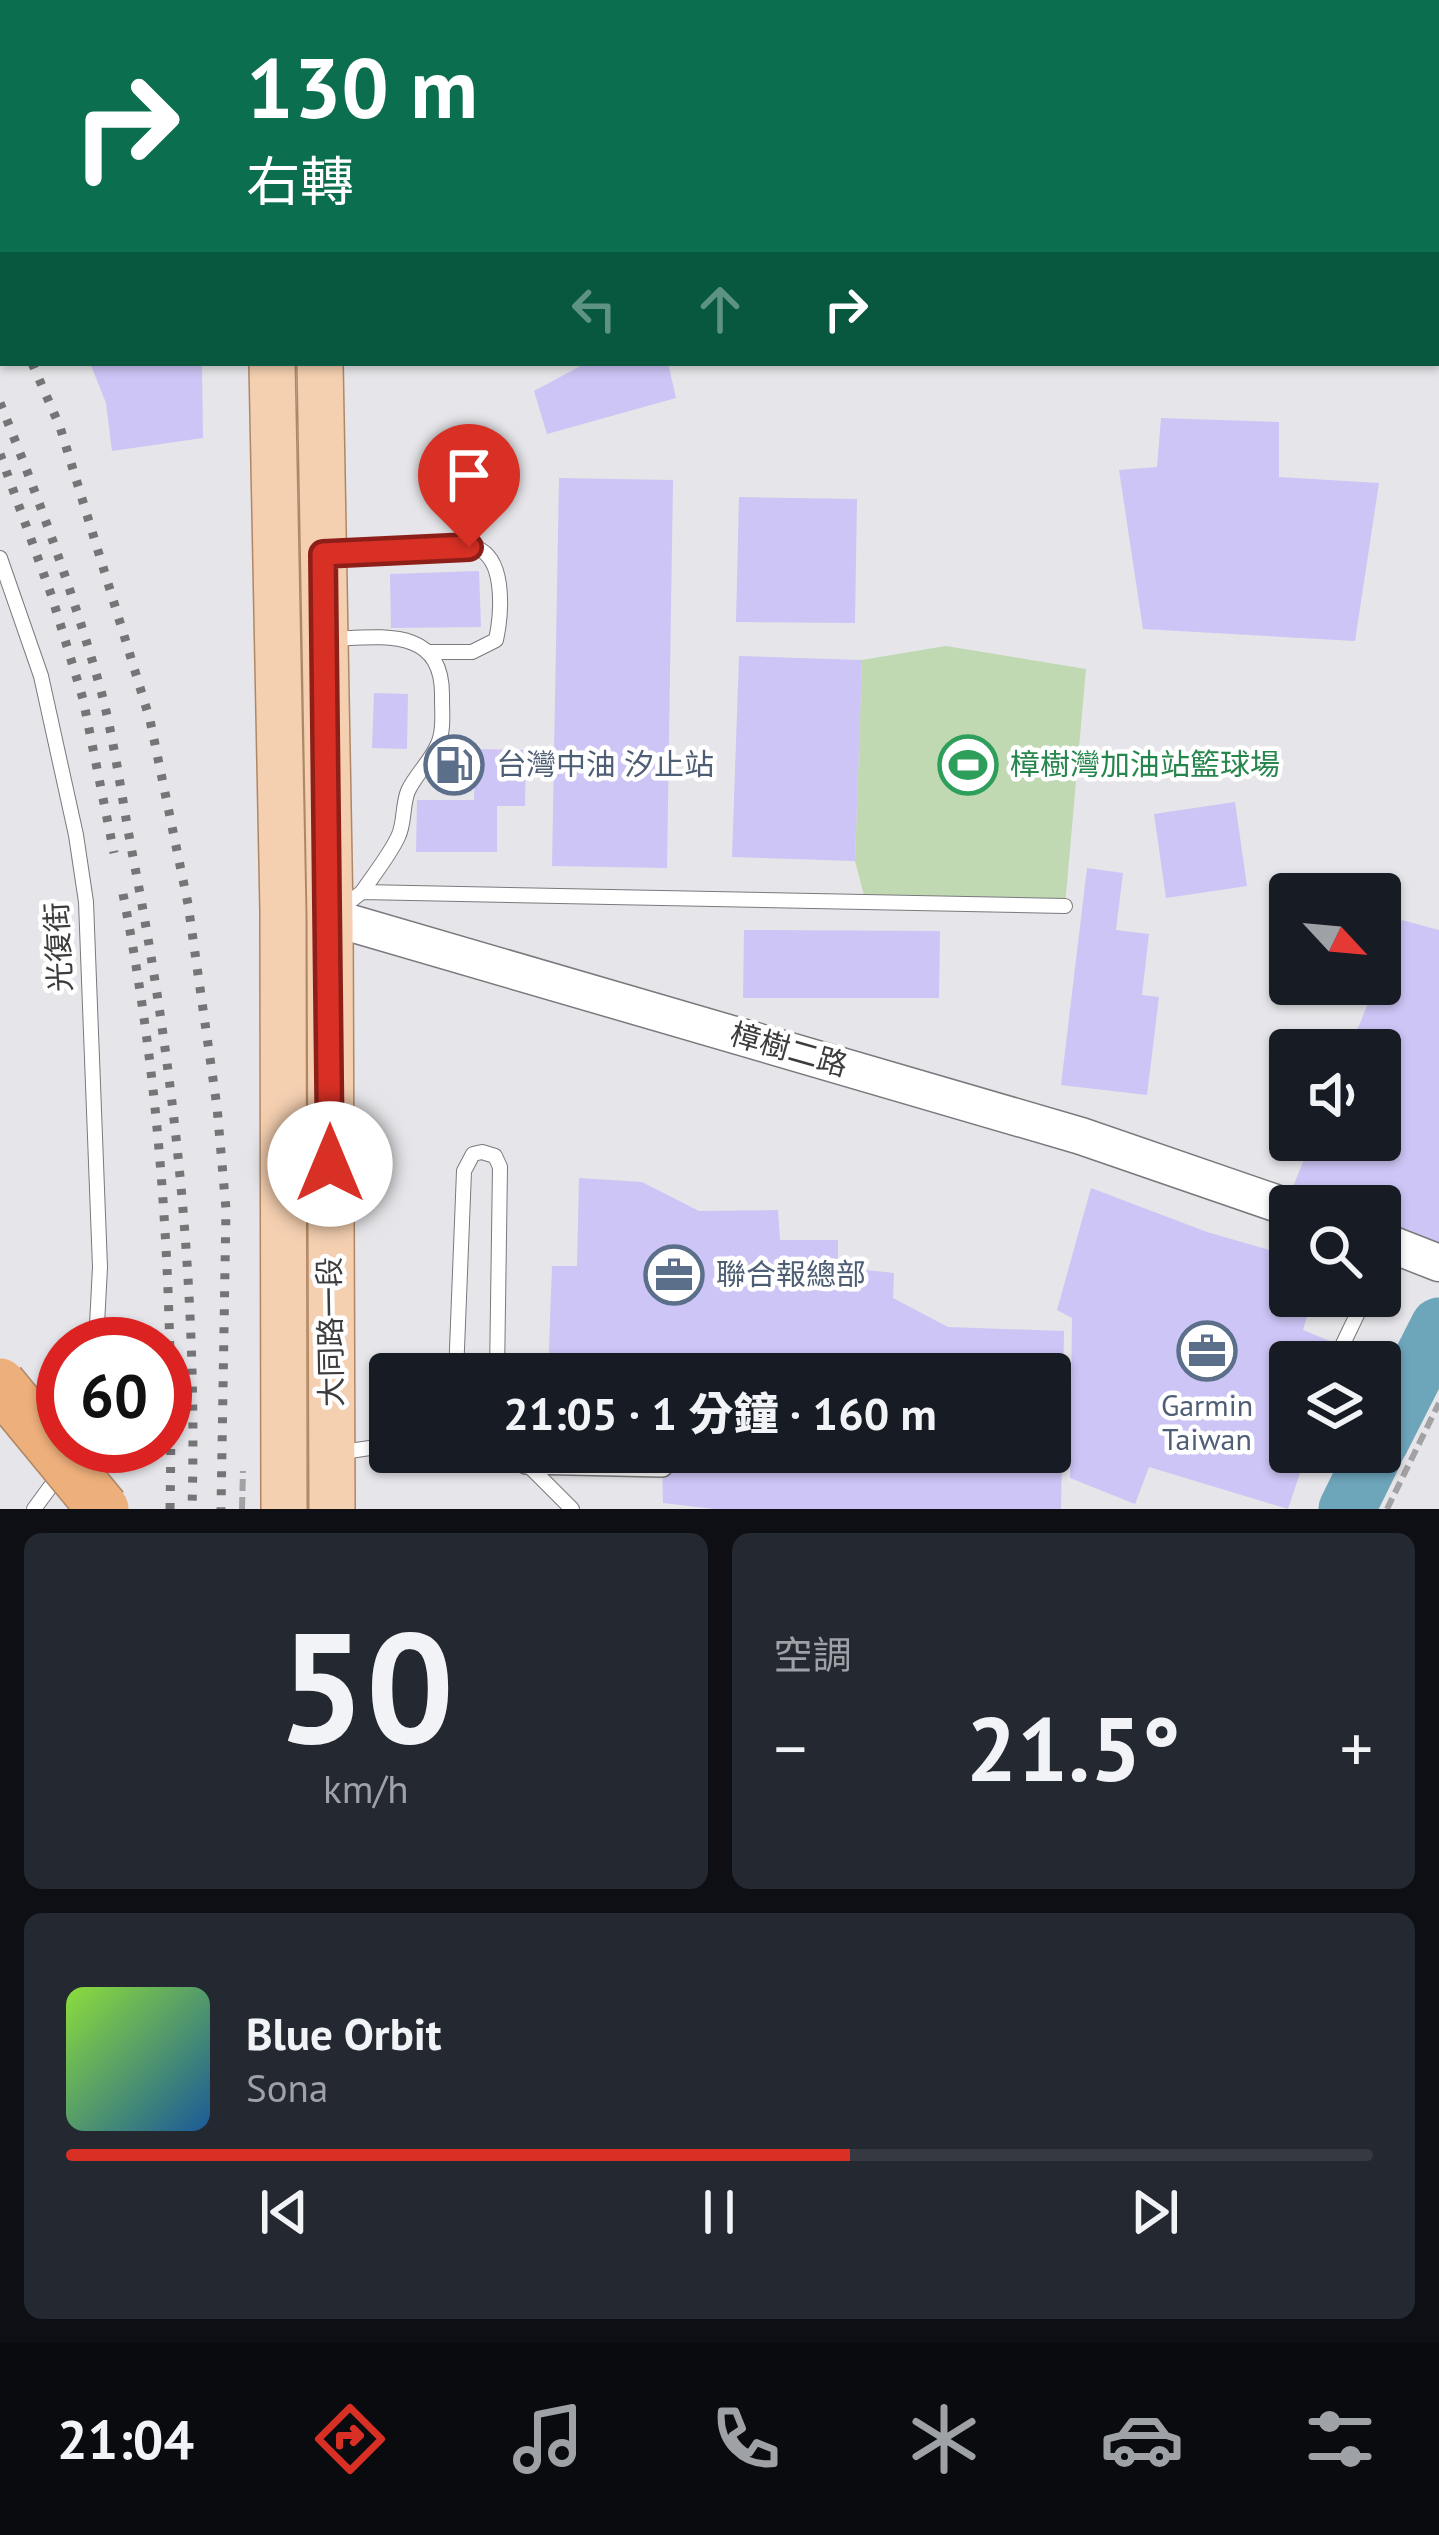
<!DOCTYPE html>
<html lang="zh-TW">
<head>
<meta charset="utf-8">
<style>
  body { margin:0; font-family:"PT Sans","Noto Sans TC",sans-serif; background:#242831; color:#f1f3f6; height:100vh; display:flex; flex-direction:column; font-size:45px; white-space:nowrap }
  * { box-sizing:border-box; margin:0 }
  p { font-size:39px; color:#9ea1a6 }
  .icon { flex:none; width:66px; height:66px; fill:none; stroke:currentColor; stroke-width:2; stroke-linecap:round; stroke-linejoin:round }
  .map { position:relative; height:1509px; overflow:hidden }
  .panel { display:flex; flex-direction:column; gap:24px; padding:24px; background:#0d0f14; flex:1 }
  .panel>* { flex:none }
  .banner { position:absolute; left:0px; top:0px; width:1440px; height:366px; box-shadow:0 3px 9px #0004; background:#0b6e4f; color:#fff; overflow:hidden }
  .needle { width:78px; rotate:116deg }
  .controls { position:absolute; left:1269px; top:873px; display:grid; gap:24px }
  .controls a { display:grid; place-items:center; width:132px; height:132px; border-radius:12px; background:#171b24; box-shadow:0 3px 9px #0004; font-size:60px }
  .speed { position:absolute; left:36px; top:1317px; display:flex; gap:24px; font-size:60px; font-weight:700; text-align:center }
  .speed>* { display:grid; place-content:center; width:156px; height:156px; border-radius:50%; background:#171b24; box-shadow:0 3px 9px #0004; line-height:1 }
  .speed .limit { border:18px solid #d22; background:#fff; color:#111 }
  .pin { position:absolute; display:grid; place-items:center; width:102px; height:102px; color:#fff; margin:-123px -51px; border-radius:50% 50% 50% 0; rotate:-45deg; box-shadow:0 0 12px #0007 }
  .pin .icon { rotate:45deg }
  .me { position:absolute; width:132px; margin:-66px; rotate:0deg; stroke-linejoin:round; filter:drop-shadow(0 0 9px #0008) }
  .turn { display:flex; align-items:center; gap:42px; height:252px; padding:0 48px; font-size:54px }
  .turn .icon { width:156px; height:156px; stroke-width:2.5 }
  .turn b { display:block; font-size:84px; line-height:102px }
  .lanes { display:flex; align-items:center; height:114px; padding:0 48px; background:#0003; justify-content:center; gap:60px; direction:ltr }
  .lanes .off { opacity:.35 }
  .big { font-size:90px; font-weight:800; line-height:1.1 }
  .panel .widget { flex:1; display:flex; flex-direction:column; justify-content:center; gap:18px; min-width:0; padding:0 42px; border-radius:18px; background:#242831 }
  .panel .dial { align-items:center; gap:0 }
  .dial b { font-size:156px; line-height:1 }
  .song { display:flex; align-items:center; gap:36px }
  .cover { width:144px; height:144px; border-radius:18px; background:linear-gradient(135deg,hsl(90 70% 55%),hsl(210 70% 35%)) }
  .played { height:12px; border-radius:6px; background:linear-gradient(90deg,#d93025 60%,#363941 60%) }
  .keys { display:flex; justify-content:space-around; direction:ltr }
  .heat { display:flex; justify-content:space-between; align-items:center; font-size:66px; direction:ltr }
  .panel .tiles { flex:1; display:grid; gap:24px; grid-template-columns:1fr 1fr }
  .widget:last-child { grid-column:span 2 }
  .trip { position:absolute; left:369px; top:1353px; width:702px; height:120px; border-radius:12px; background:#171b24; box-shadow:0 3px 9px #0004; font-weight:800; line-height:120px; text-align:center }
  .tab-bar { display:flex; height:192px; justify-content:space-around; align-items:center; background:#090b0e; color:#9ea1a6 }
  .tab-bar .icon { width:84px; height:84px }
  .tab-bar .current { color:#d93025 }
  .tab-bar b { font-size:54px; color:#f1f3f6 }
  .map>svg:first-child { display:block }
  .green { fill:#c0d9b3 }
  .lines { fill:none; stroke-linecap:round; stroke-linejoin:round }
  .river { stroke:#6da5bb; stroke-width:57 }
  .building { fill:#cdc5f5 }
  .service-casing { stroke:#7a797d; stroke-width:16 }
  .pedestrian-casing { stroke:#7a797d; stroke-width:24 }
  .minor-casing { stroke:#7a797d; stroke-width:30 }
  .tertiary-casing { stroke:#7a797d; stroke-width:39 }
  .primary-casing { stroke:#af8765; stroke-width:48 }
  .path { stroke:#a2a1a4; stroke-width:6; stroke-dasharray:12 6; stroke-linecap:butt }
  .service { stroke:#fff; stroke-width:14 }
  .pedestrian { stroke:#fff; stroke-width:21 }
  .minor { stroke:#fff; stroke-width:27 }
  .tertiary { stroke:#fff; stroke-width:36 }
  .primary { stroke:#f4cfb0; stroke-width:45 }
  .rail { stroke:#757577; stroke-width:9; stroke-dasharray:6 12; stroke-linecap:butt }
  .motorway-bridge-casing { stroke:#af8765; stroke-width:54; stroke-linecap:butt }
  .motorway-bridge { stroke:#edaf7b; stroke-width:51 }
  .route-casing { stroke:#8d1f18; stroke-width:30 }
  .route { stroke:#d93025; stroke-width:21 }
  .labels { text-anchor:middle; stroke-width:9; stroke-linejoin:round; paint-order:stroke }
  .service-label { font-size:30px; fill:#4e5e75; stroke:#fff; text-anchor:start }
  .leisure-label { font-size:30px; fill:#27864d; stroke:#fff; text-anchor:start }
  .street-label { font-size:30px; fill:#3c3c3d; stroke:#fff }
</style>
</head>
<body>
<div class="map">
<svg width="1439" height="1509" viewBox="0 0 1439 1509">
  <rect width="100%" height="100%" fill="#e6e5e9"/>
  <polygon class="green" points="946,646 1086,669 1065,906 866,903 855,861 862,660"/>
  <g class="lines">
    <g class="river">
      <polyline points="1380,1442 1439,1326"/>
      <polyline points="1347,1509 1375,1452"/>
    </g>
  </g>
  <g class="building">
    <polygon points="90,363 202,363 203,438 112,451 106,403"/>
    <polygon points="586,363 668,363 676,398 547,434 534,391"/>
    <polygon points="1161,418 1279,422 1279,477 1379,483 1355,641 1143,629 1119,470 1157,467"/>
    <polygon points="559,478 673,480 667,868 552,866"/>
    <polygon points="739,497 857,499 855,623 736,622"/>
    <polygon points="479,571 481,627 391,628 390,574"/>
    <polygon points="739,656 862,660 855,861 732,857"/>
    <polygon points="374,693 408,694 407,749 372,748"/>
    <polygon points="475,749 526,750 525,806 497,806 497,852 416,852 417,800 474,800"/>
    <polygon points="1235,802 1247,886 1166,898 1154,814"/>
    <polygon points="1087,868 1123,873 1116,930 1149,934 1142,995 1159,997 1147,1095 1061,1085"/>
    <polygon points="1402,920 1439,930 1439,1263 1380,1240 1380,1206 1285,1206 1312,1140 1380,1140 1380,1050 1349,1050 1376,984 1380,984 1380,975"/>
    <polygon points="744,930 940,931 939,998 743,998"/>
    <polygon points="579,1178 642,1182 699,1211 778,1210 780,1240 838,1240 838,1267 894,1273 893,1298 948,1327 1064,1331 1061,1509 714,1509 663,1503 662,1466 632,1466 632,1452 1050,1452 1050,1374 548,1374 552,1266 577,1266"/>
    <polygon points="1091,1188 1207,1232 1290,1256 1290,1296 1313,1296 1303,1330 1342,1346 1337,1362 1290,1362 1290,1452 1307,1452 1288,1509 1149,1467 1135,1504 1070,1478 1072,1318 1057,1310"/>
  </g>
  <g class="lines">
    <g class="service-casing">
      <g id="service">
        <polyline points="0,121 3,120"/>
        <path d="M329 554C357 550 459 538 481 550 506 565 501 617 496 640L472 652H428"/>
        <polyline points="0,558 41,676 76,835 86,902 100,1267 96,1344"/>
        <path d="M331 639C382 637 444 626 442 698 442 713 444 730 438 744 431 761 416 774 408 791 402 806 405 823 398 837 389 856 374 874 362 892"/>
        <polyline points="339,910 362,892 1065,906"/>
        <polyline points="1342,1346 1366,1296"/>
        <polyline points="456,1374 464,1171 473,1154 482,1152 495,1156 500,1167 497,1374"/>
        <polyline points="499,1452 526,1463 572,1509"/>
        <polyline points="336,1453 390,1445"/>
        <polyline points="34,1509 59,1475"/>
      </g>
    </g>
    <g class="pedestrian-casing">
      <polyline id="pedestrian" points="526,1463 662,1466"/>
    </g>
    <g class="minor-casing">
      <g id="minor">
        <polyline points="759,0 762,3"/>
        <polyline points="861,3 873,0"/>
      </g>
    </g>
    <g class="tertiary-casing">
      <g id="tertiary">
        <polyline points="1437,73 1439,73"/>
        <polyline points="1437,133 1439,132"/>
        <polyline points="330,917 1081,1136 1290,1208"/>
        <polyline points="1380,1240 1439,1263"/>
      </g>
    </g>
    <g class="primary-casing">
      <g id="primary">
        <polyline points="271,3 271,0"/>
        <polyline points="321,3 321,0"/>
        <polyline points="272,363 283,911 284,1509"/>
        <polyline points="320,363 330,917 332,1509"/>
      </g>
    </g>
    <g class="path">
      <polyline points="0,200 3,205"/>
      <polyline points="0,253 3,251"/>
      <polyline points="242,1509 243,1471"/>
      <polyline points="1387,1509 1439,1403"/>
    </g>
    <use href="#service" class="service"/>
    <use href="#pedestrian" class="pedestrian"/>
    <use href="#minor" class="minor"/>
    <use href="#tertiary" class="tertiary"/>
    <use href="#primary" class="primary"/>
    <g class="rail">
      <polyline points="0,292 3,298"/>
      <polyline points="32,363 60,427 150,720 188,904 217,1107 226,1209 221,1509"/>
      <path d="M0 403C38 496 72 590 100 687 115 742 122 801 133 857 175 1072 198 1290 192 1509"/>
      <polyline points="0,454 52,597 83,699 114,853"/>
      <path d="M123 894C163 1095 174 1304 170 1509"/>
    </g>
    <g class="motorway-bridge-casing">
      <polyline id="motorway-bridge" points="0,1384 103,1509"/>
    </g>
    <use href="#motorway-bridge" class="motorway-bridge"/>
  </g>
  <g class="lines">
    <g class="route-casing">
      <polyline id="route" points="330,1164 323,554 469,547"/>
    </g>
    <use href="#route" class="route"/>
  </g>
  <defs>
    <g id="fuel-ring" transform="scale(3)"><circle r="9.5" fill="#fff" stroke="#5c6f8a" stroke-width="1.5"/><path d="M-5.5-6h7V0h2V4h1.3V-2.5L3-4.5l.8-.8L6-3V5H2.5V1h-1V6h-7ZM-4.2-4.7v3.2H.2V-4.7Z" fill="#5c6f8a"/></g>
    <g id="stadium-ring" transform="scale(3)"><circle r="9.5" fill="#fff" stroke="#2e9e5b" stroke-width="1.5"/><path d="M0-5a6.5 5 0 1 0 0 10a6.5 5 0 1 0 0-10ZM-3.5-1.8h7v3.6h-7Z" fill="#2e9e5b"/></g>
    <g id="office-ring" transform="scale(3)"><circle r="9.5" fill="#fff" stroke="#5c6f8a" stroke-width="1.5"/><path d="M-6-3h4V-5.5h4V-3h4V5H-6ZM-1-4.5V-3h2v-1.5ZM-6 0V1H6V0Z" fill="#5c6f8a"/></g>
  </defs>
  <g fill-rule="evenodd">
    <use href="#fuel-ring" x="454" y="765"/>
    <use href="#stadium-ring" x="968" y="765"/>
    <use href="#office-ring" x="674" y="1275"/>
    <use href="#office-ring" x="1207" y="1351"/>
  </g>
  <g class="labels">
    <g class="service-label">
      <text x="496" y="775">台灣中油 汐止站</text>
      <text x="716" y="1285">聯合報總部</text>
      <text x="1207" y="1416" text-anchor="middle">Garmin<tspan x="1207" dy="34">Taiwan</tspan></text>
    </g>
    <g class="leisure-label">
      <text x="1010" y="775">樟樹灣加油站籃球場</text>
    </g>
    <g class="street-label">
      <text transform="translate(59 947) rotate(-93)" y="10">光復街</text>
      <text transform="translate(789 1050) rotate(16)" y="10">樟樹二路</text>
      <text transform="translate(331 1332) rotate(-91)" y="10">大同路一段</text>
    </g>
  </g>
</svg>
<div class="controls">
<a><svg class="needle" viewBox="-14 -14 28 28"><path d="M0-13l5 13h-10z" fill="#e53935"/><path d="M0 13l5-13h-10z" fill="#9ea1a6"/></svg></a>
<a><svg class="icon" aria-label="sound" viewBox="0 0 24 24"><path d="M4 9h4l5-4v14l-5-4H4zM17 9q2 3 0 6"/></svg></a>
<a><svg class="icon" aria-label="search" viewBox="0 0 24 24"><circle cx="10" cy="10" r="6"/><path d="M15 15l6 6"/></svg></a>
<a><svg class="icon" aria-label="layers" viewBox="0 0 24 24"><path d="M12 4l9 5-9 5-9-5zM3 14l9 5 9-5"/></svg></a>
</div>
<div class="speed"><div class="limit">60</div></div>
<div class="pin" style="left:469px;top:547px;background:#d93025"><svg class="icon" aria-label="arrive" viewBox="0 0 24 24"><path d="M6 21V4h12l-3 4 3 4H6"/></svg></div>
<svg class="me" style="left:330px;top:1164px" viewBox="-20 -20 40 40"><circle r="19" fill="#fff"/><path d="M0-13L10 11 0 6-10 11z" fill="#d93025"/></svg>
<div class="trip">21:05 · 1 分鐘 · 160 m</div>
<div class="banner">
<div class="turn"><svg class="icon" aria-label="right" viewBox="0 0 24 24"><path d="M7 20v-9h11M14 6l5 5-5 5"/></svg><div><b>130 m</b>右轉</div></div>
<div class="lanes"><svg class="icon off" aria-label="left" viewBox="0 0 24 24"><path d="M17 20v-9H6M10 6l-5 5 5 5"/></svg><svg class="icon off" aria-label="ahead" viewBox="0 0 24 24"><path d="M12 20V5M6 11l6-6 6 6"/></svg><svg class="icon" aria-label="right" viewBox="0 0 24 24"><path d="M7 20v-9h11M14 6l5 5-5 5"/></svg></div>
</div>
</div>
<section class="panel">
<div class="tiles">
<div class="widget dial"><b>50</b><p>km/h</p></div>
<div class="widget"><p>空調</p>
<div class="heat"><a>−</a><b class="big">21.5°</b><a>+</a></div>
</div>
<div class="widget">
<div class="song"><i class="cover"></i><div><b>Blue Orbit</b><p>Sona</p></div></div>
<div class="played"></div>
<div class="keys"><svg class="icon" aria-label="previous" viewBox="0 0 24 24"><path d="M18 5L8 12l10 7zM5 5v14"/></svg><svg class="icon" aria-label="pause" viewBox="0 0 24 24"><path d="M8 5v14M16 5v14"/></svg><svg class="icon" aria-label="next" viewBox="0 0 24 24"><path d="M6 5l10 7-10 7zM19 5v14"/></svg></div>
</div>
</div>
</section>
<nav class="tab-bar">
<b>21:04</b>
<svg class="icon current" aria-label="directions" viewBox="0 0 24 24"><path d="M12 3l9 9-9 9-9-9zM9 14v-3h6M13 9l2 2-2 2"/></svg>
<svg class="icon" aria-label="music" viewBox="0 0 24 24"><path d="M9 18V5l10-2v13"/><circle cx="6" cy="18" r="3"/><circle cx="16" cy="16" r="3"/></svg>
<svg class="icon" aria-label="phone" viewBox="0 0 24 24"><path d="M5 4h4l2 5-3 2q2 4 5 5l2-3 5 2v4C11 20 4 13 5 4z"/></svg>
<svg class="icon" aria-label="climate" viewBox="0 0 24 24"><path d="M12 3v18M4 7l16 10M4 17L20 7"/></svg>
<svg class="icon" aria-label="car" viewBox="0 0 24 24"><path d="M5 17H2v-5l4-1 3-4h7l3 4 3 1v5h-3M9 17h6M6 11h13"/><circle cx="7" cy="17" r="2"/><circle cx="17" cy="17" r="2"/></svg>
<svg class="icon" aria-label="filters" viewBox="0 0 24 24"><path d="M4 7h16M4 17h16"/><circle cx="9" cy="7" r="2"/><circle cx="15" cy="17" r="2"/></svg>
</nav>
</body>
</html>
